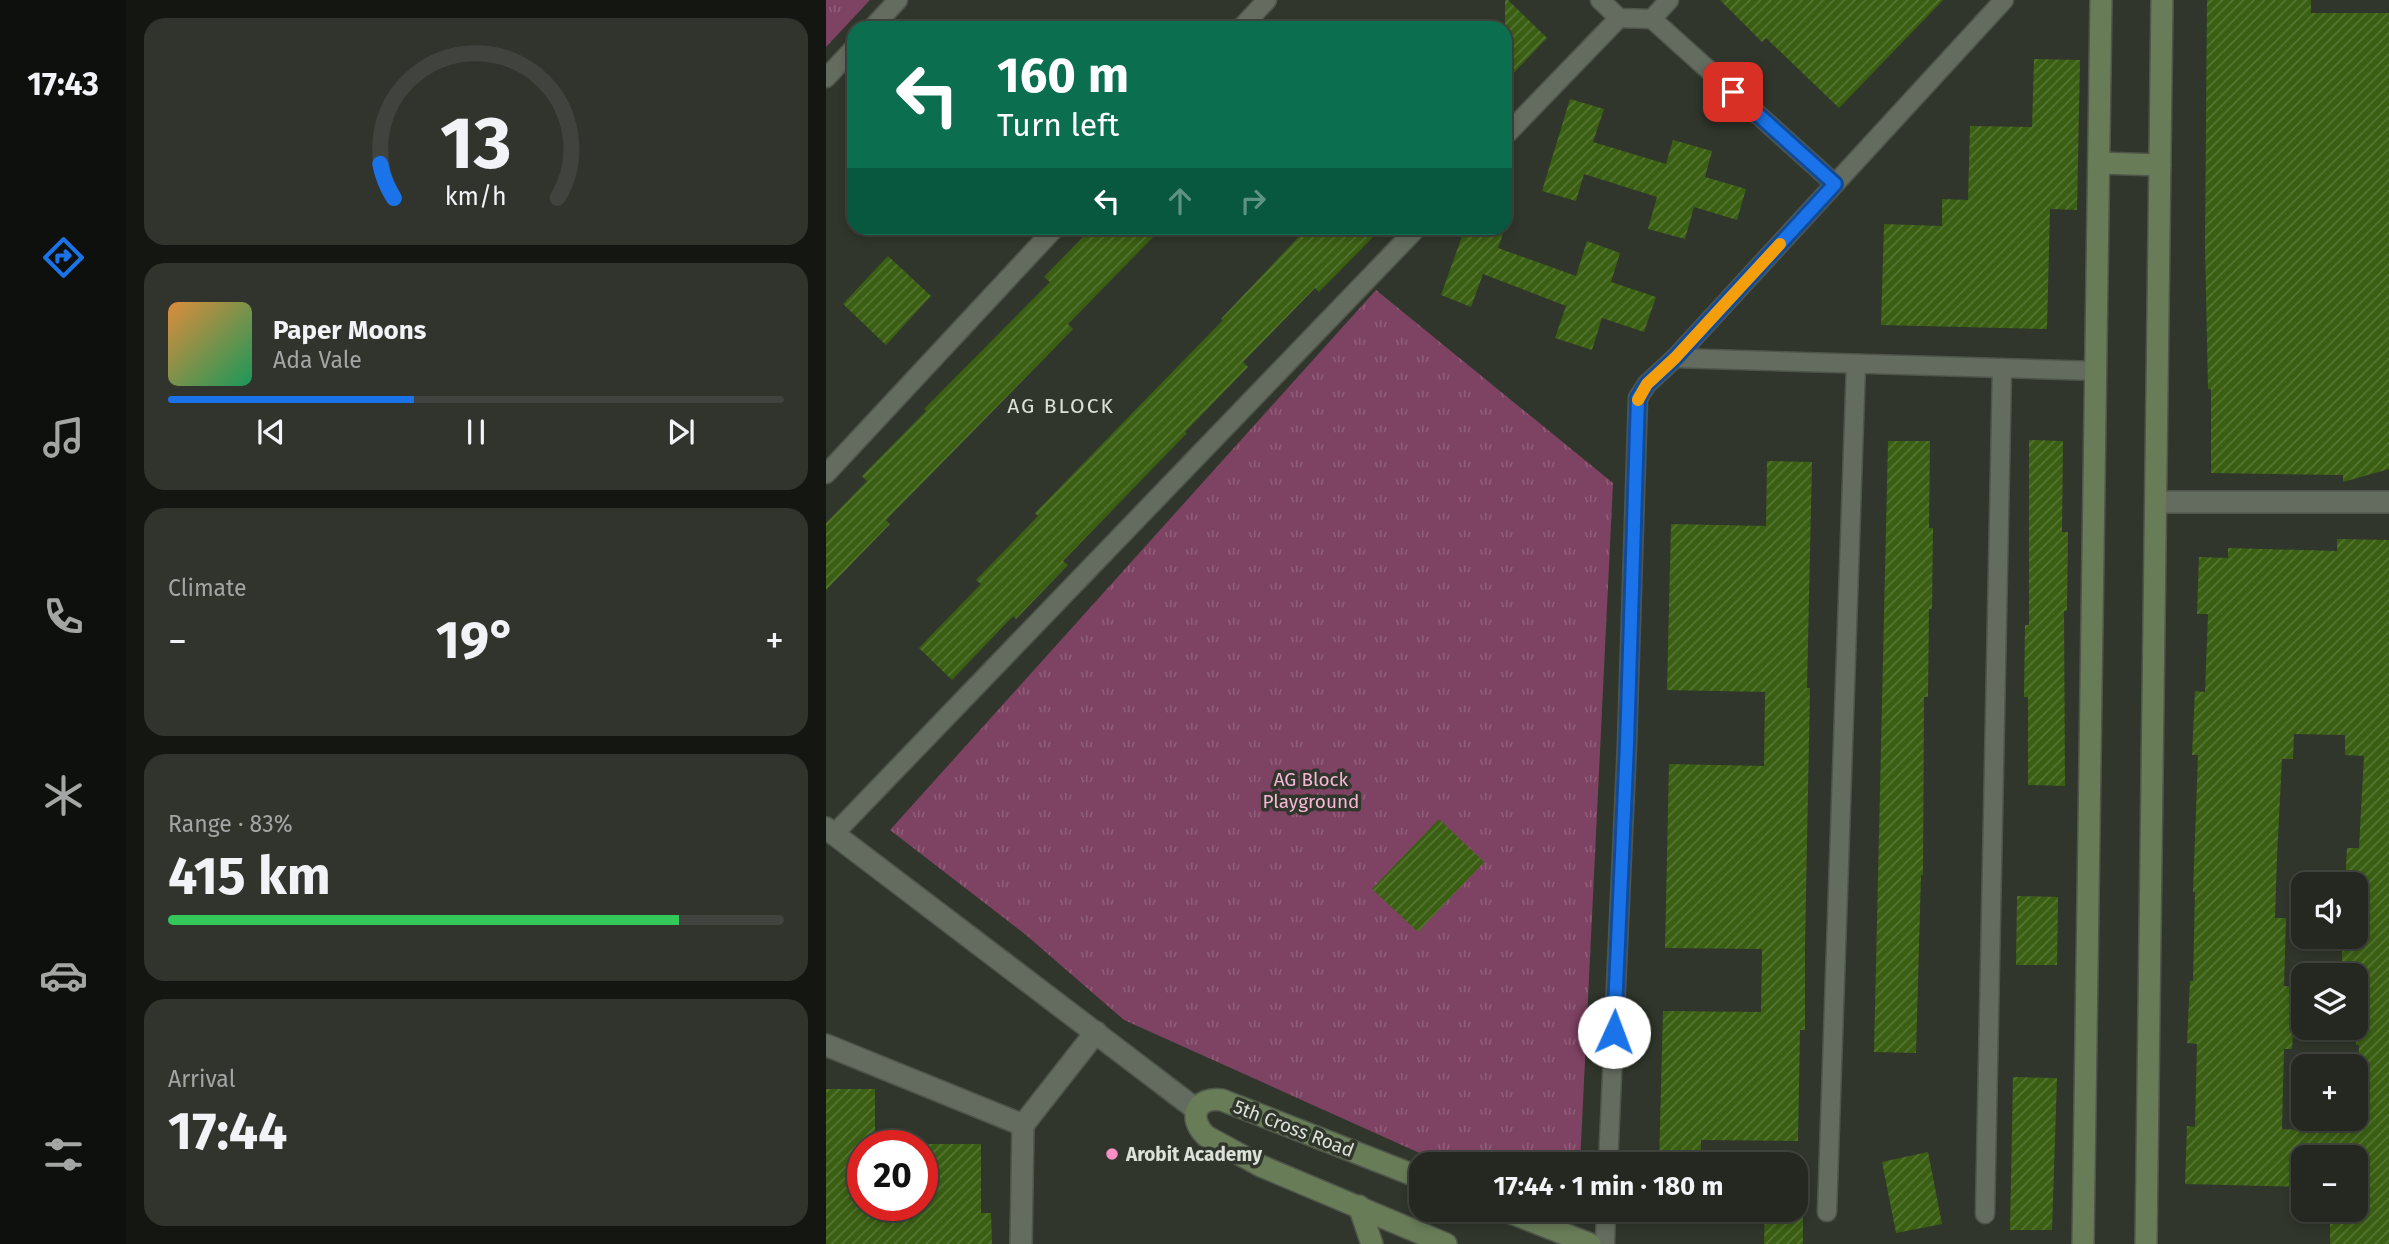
<!DOCTYPE html>
<html lang="en">
<head>
<meta charset="utf-8">
<style>
  body { margin:0; font-family:"Fira Sans",sans-serif; background:#30342d; color:#f1f3f6; height:100vh; display:flex; flex-direction:column; font-size:26px; white-space:nowrap }
  * { box-sizing:border-box; margin:0 }
  p { font-size:23px; color:#a3a6a5 }
  .icon { flex:none; width:38px; height:38px; fill:none; stroke:currentColor; stroke-width:2; stroke-linecap:round; stroke-linejoin:round }
  .map { position:relative; flex:1; overflow:hidden }
  .details { display:flex; flex-direction:column; gap:18px; padding:18px; background:#141612; width:700px }
  .details>* { flex:none }
  .top-card { position:absolute; left:21px; top:21px; width:665px; height:214px; border-radius:21px; box-shadow:0 4px 10px #0003,0 0 0 2px #41443e; background:#0b6e4f; color:#fff; overflow:hidden }
  .buttons { position:absolute; left:1465px; top:872px; display:grid; gap:14px }
  .buttons a { display:grid; place-items:center; width:77px; height:77px; border-radius:14px; background:#242820; box-shadow:0 4px 10px #0003,0 0 0 2px #41443e; font-size:35px }
  .speed { position:absolute; left:21px; top:1130px; display:flex; gap:14px; font-size:35px; font-weight:700; text-align:center }
  .speed>* { display:grid; place-content:center; width:91px; height:91px; border-radius:50%; background:#242820; box-shadow:0 4px 10px #0003,0 0 0 2px #41443e; line-height:1 }
  .speed .limit { border:10px solid #d22; background:#fff; color:#111 }
  .pin { position:absolute; display:grid; place-items:center; width:60px; height:60px; color:#fff; margin:-30px; border-radius:14px; box-shadow:0 4px 10px #0006 }
  .me { position:absolute; width:77px; margin:-38px; rotate:2deg; stroke-linejoin:round; filter:drop-shadow(0 0 5px #0008) }
  .turn { display:flex; align-items:center; gap:24px; height:147px; padding:0 35px; font-size:32px }
  .turn .icon { width:91px; height:91px; stroke-width:2.5 }
  .turn b { display:block; font-size:49px; line-height:60px }
  .lanes { display:flex; align-items:center; height:66px; padding:0 35px; background:#0003; justify-content:center; gap:35px; direction:ltr }
  .lanes .off { opacity:.35 }
  .big { font-size:52px; font-weight:700; line-height:1.1 }
  .details .card { flex:1; display:flex; flex-direction:column; justify-content:center; gap:10px; min-width:0; padding:0 24px; border-radius:21px; background:#30342d }
  .details .dial { align-items:center; gap:0 }
  .dial svg { height:182px; overflow:visible; fill:none; stroke:#41443e; stroke-width:7; stroke-linecap:round; text-anchor:middle }
  .dial text { fill:#f1f3f6; stroke:none }
  .song { display:flex; align-items:center; gap:21px }
  .cover { width:84px; height:84px; border-radius:10px; background:linear-gradient(135deg,hsl(30 70% 55%),hsl(150 70% 35%)) }
  .played { height:7px; border-radius:4px; background:linear-gradient(90deg,#1a73e8 40%,#41443e 40%) }
  .keys { display:flex; justify-content:space-around; direction:ltr }
  .heat { display:flex; justify-content:space-between; align-items:center; font-size:38px; direction:ltr }
  .charge { height:10px; border-radius:5px; background:linear-gradient(90deg,#34c759 83%,#41443e 0) }
  .trip { position:absolute; left:583px; top:1152px; width:399px; height:70px; border-radius:21px; background:#242820; box-shadow:0 4px 10px #0003,0 0 0 2px #41443e; font-weight:700; line-height:70px; text-align:center }
  main { display:flex; flex:1; min-height:0 }
  .tab-bar { display:flex; flex-direction:column; width:126px; justify-content:space-around; align-items:center; background:#0e100d; color:#a3a6a5 }
  .tab-bar .icon { width:49px; height:49px }
  .tab-bar .active { color:#1a73e8 }
  .tab-bar b { font-size:32px; color:#f1f3f6 }
  .map>svg:first-child { display:block }
  .park { fill:url(#park-tufts) }
  .building { fill:url(#building-hatch); fill-rule:evenodd }
  .lines { fill:none; stroke-linecap:round; stroke-linejoin:round }
  .lane-casing { stroke:#4f554a; stroke-width:21 }
  .street-casing { stroke:#4f554a; stroke-width:24 }
  .secondary-casing { stroke:#4f554a; stroke-width:24 }
  .lane { stroke:#646c5f; stroke-width:18 }
  .street { stroke:#646c5f; stroke-width:21 }
  .secondary { stroke:#687c58; stroke-width:21 }
  .route-casing { stroke:#114b97; stroke-width:18 }
  .route { stroke:#1a73e8; stroke-width:12 }
  .slow { stroke:#f59e0b; stroke-width:12 }
  .poi-dot { fill:#fa8fc7; stroke:#30362b; stroke-width:2.5 }
  .labels { text-anchor:middle; stroke-width:7; stroke-linejoin:round; paint-order:stroke }
  .park-label { font-size:19px; fill:#f8b7d7; stroke:#30362b }
  .street-label { font-size:19px; fill:#dce1d9; stroke:#30362b }
  .poi-label { font-size:19px; font-weight:bold; fill:#dce1d9; stroke:#30362b; text-anchor:start }
  .neighbourhood-label { font-size:21px; letter-spacing:2px; fill:#dce1d9; stroke:#30362b }
</style>
</head>
<body>
<main>
<nav class="tab-bar">
<b>17:43</b>
<svg class="icon active" aria-label="directions" viewBox="0 0 24 24"><path d="M12 3l9 9-9 9-9-9zM9 14v-3h6M13 9l2 2-2 2"/></svg>
<svg class="icon" aria-label="music" viewBox="0 0 24 24"><path d="M9 18V5l10-2v13"/><circle cx="6" cy="18" r="3"/><circle cx="16" cy="16" r="3"/></svg>
<svg class="icon" aria-label="phone" viewBox="0 0 24 24"><path d="M5 4h4l2 5-3 2q2 4 5 5l2-3 5 2v4C11 20 4 13 5 4z"/></svg>
<svg class="icon" aria-label="climate" viewBox="0 0 24 24"><path d="M12 3v18M4 7l16 10M4 17L20 7"/></svg>
<svg class="icon" aria-label="car" viewBox="0 0 24 24"><path d="M5 17H2v-5l4-1 3-4h7l3 4 3 1v5h-3M9 17h6M6 11h13"/><circle cx="7" cy="17" r="2"/><circle cx="17" cy="17" r="2"/></svg>
<svg class="icon" aria-label="filters" viewBox="0 0 24 24"><path d="M4 7h16M4 17h16"/><circle cx="9" cy="7" r="2"/><circle cx="15" cy="17" r="2"/></svg>
</nav>
<section class="details">
<div class="card dial"><svg viewBox="0 0 100 80">
<path d="M14 69A42 42 0 1 1 86 69"/>
<path d="M14 69A42 42 0 0 1 8 54" stroke="#1a73e8"/>
<text x="50" y="56" font-size="32" font-weight="700">13</text>
<text x="50" y="72" font-size="11">km/h</text>
</svg></div>
<div class="card">
<div class="song"><i class="cover"></i><div><b>Paper Moons</b><p>Ada Vale</p></div></div>
<div class="played"></div>
<div class="keys"><svg class="icon" aria-label="previous" viewBox="0 0 24 24"><path d="M18 5L8 12l10 7zM5 5v14"/></svg><svg class="icon" aria-label="pause" viewBox="0 0 24 24"><path d="M8 5v14M16 5v14"/></svg><svg class="icon" aria-label="next" viewBox="0 0 24 24"><path d="M6 5l10 7-10 7zM19 5v14"/></svg></div>
</div>
<div class="card"><p>Climate</p>
<div class="heat"><a>−</a><b class="big">19°</b><a>+</a></div>
</div>
<div class="card"><p>Range · 83%</p><b class="big">415 km</b><div class="charge"></div></div>
<div class="card"><p>Arrival</p><b class="big">17:44</b></div>
</section>
<div class="map">
<svg width="1563" height="1244" viewBox="0 0 1563 1244">
  <defs>
    <pattern id="park-tufts" width="24" height="20" patternUnits="userSpaceOnUse" patternTransform="scale(1.75)"><rect width="24" height="20" fill="#7e4262"/><path d="M3 7l-1-3M5 7V3M7 7l1-3M15 17l-1-3M17 17v-4M19 17l1-3" fill="none" stroke="#905d78"/></pattern>
    <pattern id="building-hatch" width="6" height="6" patternUnits="userSpaceOnUse" patternTransform="scale(1.75)"><rect width="6" height="6" fill="#3a5f12"/><path d="M-1 1l2-2M0 6l6-6M5 7l2-2" fill="none" stroke="#567634"/></pattern>
  </defs>
  <rect width="100%" height="100%" fill="#30362b"/>
  <g class="park">
    <polygon points="0,0 44,0 0,47"/>
    <polygon points="550,290 787,483 754,1164 618,1164 298,1020 200,935 64,830"/>
  </g>
  <g class="building">
    <polygon points="679,0 682,0 721,38 679,82"/>
    <polygon points="894,0 1117,0 1013,108 940,38 936,42"/>
    <polygon points="1381,0 1485,0 1485,13 1563,13 1563,469 1517,482 1517,475 1385,473 1385,389 1382,389 1379,246"/>
    <polygon points="1208,59 1254,60 1251,210 1224,209 1221,329 1055,325 1058,224 1116,226 1116,199 1142,200 1144,126 1206,127"/>
    <polygon points="744,99 778,109 767,142 840,164 847,140 886,151 879,177 920,189 911,220 868,207 859,239 822,229 831,197 758,174 750,201 716,191"/>
    <polygon points="266,228 336,228 242,324 247,329 60,520 64,524 0,590 0,523 41,481 36,476 100,411 98,409 224,282 218,277"/>
    <polygon points="481,228 556,228 493,292 489,288 417,362 422,367 359,432 361,433 237,561 242,565 190,619 187,616 126,680 93,648 155,584 150,580 212,516 209,513 397,320 395,319"/>
    <polygon points="639,228 679,228 672,248 750,276 761,241 794,253 785,282 830,297 818,332 776,318 766,350 729,338 740,306 657,274 645,307 615,295"/>
    <polygon points="62,256 105,296 60,345 17,304"/>
    <polygon points="1203,440 1237,441 1236,532 1242,532 1241,611 1238,611 1239,786 1202,785 1202,697 1198,697 1199,625 1203,625"/>
    <polygon points="1062,441 1104,441 1103,528 1107,528 1106,609 1103,609 1102,697 1098,697 1097,875 1095,875 1090,1053 1048,1052"/>
    <polygon points="941,461 986,462 981,688 984,688 979,947 979,1030 974,1030 972,1141 875,1140 875,1164 833,1164 837,1011 935,1012 936,949 839,948 843,764 938,766 939,692 841,690 845,524 940,526"/>
    <path d="M1511 539 1563 540V1244H1504V1209H1530V1157H1477V1187L1359 1184 1361 1126 1369 1127 1371 1044 1361 1043 1364 981H1367L1369 892H1367L1372 755H1366L1369 691 1379 692 1382 614H1371L1373 557 1402 558V548L1511 551ZM1468 734 1519 735V755L1538 756 1533 848H1521L1519 884H1530V936H1516V970H1530V1045H1533L1531 1132 1456 1129 1458 1049H1466L1470 987 1458 986 1460 918H1449L1451 857 1456 759H1467Z"/>
    <polygon points="613,819 658,862 592,932 546,889"/>
    <polygon points="1191,896 1232,897 1231,965 1190,965"/>
    <polygon points="1187,1077 1231,1078 1226,1230 1184,1230"/>
    <polygon points="0,1089 49,1089 49,1146 37,1146 37,1206 96,1206 96,1144 155,1144 155,1213 165,1213 166,1244 0,1244"/>
    <polygon points="1102,1152 1116,1224 1070,1233 1056,1162"/>
    <polygon points="939,1209 977,1209 977,1244 938,1244"/>
  </g>
  <g class="lines">
    <g class="lane-casing">
      <g id="lane">
        <polyline points="774,0 793,18 826,19 843,0"/>
        <polyline points="826,19 1009,184"/>
        <polyline points="46,28 72,0"/>
        <polyline points="415,28 441,0"/>
        <polyline points="0,78 28,48"/>
        <polyline points="679,136 793,18"/>
        <polyline points="849,358 1270,371"/>
        <polyline points="0,474 229,228"/>
        <polyline points="9,833 591,228"/>
        <polyline points="782,1164 801,744 812,398 821,384 849,358 1178,0"/>
        <polyline points="1001,1212 1030,364"/>
        <polyline points="1159,1214 1176,368"/>
        <polyline points="779,1244 780,1209"/>
      </g>
    </g>
    <g class="street-casing">
      <g id="street">
        <polyline points="1330,502 1563,502"/>
        <polyline points="0,828 371,1110"/>
        <polyline points="0,1045 197,1125 195,1244"/>
        <polyline points="197,1125 270,1032"/>
      </g>
    </g>
    <g class="secondary-casing">
      <g id="secondary">
        <polyline points="1273,163 1334,165"/>
        <path d="M595 1178 396 1100C370 1096 361 1118 380 1136L435 1166 620 1244"/>
        <polyline points="533,1206 546,1244"/>
        <polyline points="675,1209 764,1244"/>
        <polyline points="1257,1244 1275,0"/>
        <polyline points="1320,1244 1336,0"/>
      </g>
    </g>
    <use href="#lane" class="lane"/>
    <use href="#street" class="street"/>
    <use href="#secondary" class="secondary"/>
  </g>
  <g class="lines">
    <g class="route-casing">
      <polyline id="route" points="788,1032 801,744 812,398 821,384 849,358 1009,184 907,92"/>
    </g>
    <use href="#route" class="route"/>
    <polyline class="slow" points="812,400 821,384 849,358 954,244"/>
  </g>
  <circle class="poi-dot" cx="286" cy="1154" r="7"/>
  <g class="labels">
    <g class="park-label">
      <text x="485" y="786">AG Block<tspan x="485" dy="22">Playground</tspan></text>
    </g>
    <g class="street-label">
      <text transform="translate(468 1128) rotate(21)" y="7">5th Cross Road</text>
    </g>
    <g class="poi-label">
      <text x="300" y="1161">Arobit Academy</text>
    </g>
    <g class="neighbourhood-label">
      <text x="235" y="413">AG BLOCK</text>
    </g>
  </g>
</svg>
<div class="buttons">
<a><svg class="icon" aria-label="sound" viewBox="0 0 24 24"><path d="M4 9h4l5-4v14l-5-4H4zM17 9q2 3 0 6"/></svg></a>
<a><svg class="icon" aria-label="layers" viewBox="0 0 24 24"><path d="M12 4l9 5-9 5-9-5zM3 14l9 5 9-5"/></svg></a>
<a>+</a>
<a>−</a>
</div>
<div class="speed"><div class="limit">20</div></div>
<div class="pin" style="left:907px;top:92px;background:#d93025"><svg class="icon" aria-label="arrive" viewBox="0 0 24 24"><path d="M6 21V4h12l-3 4 3 4H6"/></svg></div>
<svg class="me" style="left:788px;top:1032px" viewBox="-20 -20 40 40"><circle r="19" fill="#fff"/><path d="M0-13L10 11 0 6-10 11z" fill="#1a73e8"/></svg>
<div class="trip">17:44 · 1 min · 180 m</div>
<div class="top-card">
<div class="turn"><svg class="icon" aria-label="left" viewBox="0 0 24 24"><path d="M17 20v-9H6M10 6l-5 5 5 5"/></svg><div><b>160 m</b>Turn left</div></div>
<div class="lanes"><svg class="icon" aria-label="left" viewBox="0 0 24 24"><path d="M17 20v-9H6M10 6l-5 5 5 5"/></svg><svg class="icon off" aria-label="ahead" viewBox="0 0 24 24"><path d="M12 20V5M6 11l6-6 6 6"/></svg><svg class="icon off" aria-label="right" viewBox="0 0 24 24"><path d="M7 20v-9h11M14 6l5 5-5 5"/></svg></div>
</div>
</div>
</main>
</body>
</html>
